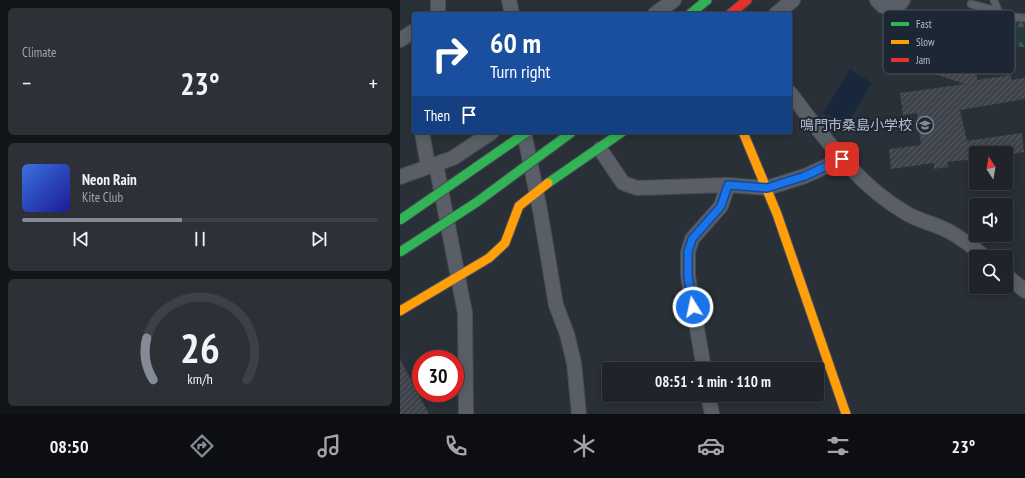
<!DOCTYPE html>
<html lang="en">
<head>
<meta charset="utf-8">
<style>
  body { margin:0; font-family:"PT Sans Narrow","Noto Sans JP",sans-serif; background:#2d3036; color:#f1f3f6; height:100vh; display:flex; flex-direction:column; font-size:15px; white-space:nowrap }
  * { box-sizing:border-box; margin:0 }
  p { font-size:13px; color:#a2a4a8 }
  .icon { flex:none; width:22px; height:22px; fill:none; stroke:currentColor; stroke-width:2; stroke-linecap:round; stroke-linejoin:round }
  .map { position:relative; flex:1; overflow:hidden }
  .sheet { display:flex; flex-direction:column; gap:8px; padding:8px; background:#121417; width:400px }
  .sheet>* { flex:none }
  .top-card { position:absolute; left:12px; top:12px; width:380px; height:122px; border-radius:4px; box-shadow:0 2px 10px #0003,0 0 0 1px #3d4147; background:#1a4fa0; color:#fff; overflow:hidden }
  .needle { width:26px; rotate:349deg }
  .tools { position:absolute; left:569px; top:146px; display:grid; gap:8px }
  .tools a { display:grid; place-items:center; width:44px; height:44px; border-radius:4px; background:#20242a; box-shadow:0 2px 10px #0003,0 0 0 1px #3d4147; font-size:20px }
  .speed { position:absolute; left:12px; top:350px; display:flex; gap:8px; font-size:20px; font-weight:700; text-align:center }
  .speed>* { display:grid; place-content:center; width:52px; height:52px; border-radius:50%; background:#20242a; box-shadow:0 2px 10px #0003,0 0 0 1px #3d4147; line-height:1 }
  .speed .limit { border:6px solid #d22; background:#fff; color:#111 }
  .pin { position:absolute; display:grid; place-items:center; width:34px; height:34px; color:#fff; margin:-17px; border-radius:8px; box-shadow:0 2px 6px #0006 }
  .me { position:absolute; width:44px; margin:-22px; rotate:350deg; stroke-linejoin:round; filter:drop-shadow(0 0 3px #0008) }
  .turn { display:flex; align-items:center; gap:14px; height:84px; padding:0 12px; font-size:18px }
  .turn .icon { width:52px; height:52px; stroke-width:2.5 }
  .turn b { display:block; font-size:28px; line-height:34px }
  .then { display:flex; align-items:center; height:38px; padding:0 12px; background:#0003; gap:8px; font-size:15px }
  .big { font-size:30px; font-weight:600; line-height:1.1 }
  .sheet .tile { flex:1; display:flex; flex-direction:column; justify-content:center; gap:6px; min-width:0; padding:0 14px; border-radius:6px; background:#2d3036 }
  .sheet .dial { align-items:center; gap:0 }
  .dial svg { height:104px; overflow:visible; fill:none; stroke:#3d4147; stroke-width:7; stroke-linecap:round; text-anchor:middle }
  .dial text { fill:#f1f3f6; stroke:none }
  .song { display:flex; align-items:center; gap:12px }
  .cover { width:48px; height:48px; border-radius:6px; background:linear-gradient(135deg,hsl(220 70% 55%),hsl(240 70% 35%)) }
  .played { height:4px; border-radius:2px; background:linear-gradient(90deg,#848b96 45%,#3d4147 45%) }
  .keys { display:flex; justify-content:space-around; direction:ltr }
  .heat { display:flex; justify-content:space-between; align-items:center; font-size:22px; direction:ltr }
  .trip { position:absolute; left:202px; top:362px; width:222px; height:40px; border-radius:4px; background:#20242a; box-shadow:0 2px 10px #0003,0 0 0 1px #3d4147; font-weight:600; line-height:40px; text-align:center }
  .menu { display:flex; height:64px; justify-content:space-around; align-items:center; background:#0d0e11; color:#a2a4a8 }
  .menu .icon { width:28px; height:28px }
  .menu .active { color:#848b96 }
  .menu b { font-size:18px; color:#f1f3f6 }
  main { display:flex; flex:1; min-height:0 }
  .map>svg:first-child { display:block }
  .forest { fill:url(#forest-firs) }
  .water { fill:#19273c }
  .building { fill:url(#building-hatch) }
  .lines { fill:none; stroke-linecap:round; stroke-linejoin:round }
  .lane-casing { stroke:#484c55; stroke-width:9 }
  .street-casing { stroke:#484c55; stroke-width:16 }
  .fast-casing { stroke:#484c55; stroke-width:11 }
  .slow-casing { stroke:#484c55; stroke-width:11 }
  .jam-casing { stroke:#484c55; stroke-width:11 }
  .lane { stroke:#5a5e66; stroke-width:7 }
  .street { stroke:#5a5e66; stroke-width:14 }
  .fast { stroke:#30b455; stroke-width:9 }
  .slow { stroke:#ff9f0a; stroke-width:9 }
  .jam { stroke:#e5322d; stroke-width:9 }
  .fast-bridge-casing { stroke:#474c53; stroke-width:11; stroke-linecap:butt }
  .fast-bridge { stroke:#30b455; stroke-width:9 }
  .route-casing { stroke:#114b97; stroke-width:10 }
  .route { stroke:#1a73e8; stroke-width:7 }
  .labels { text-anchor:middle; stroke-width:4; stroke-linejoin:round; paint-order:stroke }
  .poi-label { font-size:14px; fill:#b4bcc9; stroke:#1d2633; text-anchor:end }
  .key { fill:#1d2633; stroke:#4a5360; stroke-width:1 }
  .key-label { font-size:11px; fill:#b4bcc9 }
</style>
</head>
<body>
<main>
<section class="sheet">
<div class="tile"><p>Climate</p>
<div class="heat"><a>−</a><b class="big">23°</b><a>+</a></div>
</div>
<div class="tile">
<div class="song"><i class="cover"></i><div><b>Neon Rain</b><p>Kite Club</p></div></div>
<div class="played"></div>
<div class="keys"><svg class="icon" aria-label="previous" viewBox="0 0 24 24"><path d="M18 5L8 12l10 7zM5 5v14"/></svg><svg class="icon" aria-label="pause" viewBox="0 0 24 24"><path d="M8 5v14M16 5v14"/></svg><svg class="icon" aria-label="next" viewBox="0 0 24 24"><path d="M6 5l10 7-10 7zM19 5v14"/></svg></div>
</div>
<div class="tile dial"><svg viewBox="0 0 100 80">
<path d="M14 69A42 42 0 1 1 86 69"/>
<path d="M14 69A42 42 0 0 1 9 37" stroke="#848b96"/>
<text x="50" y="56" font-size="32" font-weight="700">26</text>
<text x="50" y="72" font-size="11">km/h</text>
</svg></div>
</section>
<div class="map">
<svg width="625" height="414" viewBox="0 0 625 414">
  <defs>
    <pattern id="forest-firs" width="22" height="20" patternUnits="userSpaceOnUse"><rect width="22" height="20" fill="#273a3e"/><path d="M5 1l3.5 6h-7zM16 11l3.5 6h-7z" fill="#445559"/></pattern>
    <pattern id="building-hatch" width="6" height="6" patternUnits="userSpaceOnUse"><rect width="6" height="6" fill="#3f444c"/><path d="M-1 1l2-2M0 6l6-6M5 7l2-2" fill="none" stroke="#585d64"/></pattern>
  </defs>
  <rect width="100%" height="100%" fill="#2a3038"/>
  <polygon class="forest" points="552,12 625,13 625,48 534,24"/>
  <polygon class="water" points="450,69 472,83 446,126 423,113"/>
  <g class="building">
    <polygon points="531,36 552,43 551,46 555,47 548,72 576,68 577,80 611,75 611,80 625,78 625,99 560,110 567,141 622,133 624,152 606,155 606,153 576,153 576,159 547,162 548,167 534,169 534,163 491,169 489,149 521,145 517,113 503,115 500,93 565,84 520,69 524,57 522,56 527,41 529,42"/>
    <polygon points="0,359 29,414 0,414"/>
  </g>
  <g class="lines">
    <g class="lane-casing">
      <g id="lane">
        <polyline points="594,0 600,16 625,18"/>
        <polyline points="571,4 597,11"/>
      </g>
    </g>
    <g class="street-casing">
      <g id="street">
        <polyline points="38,0 38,14"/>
        <polyline points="109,0 112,14"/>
        <polyline points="477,0 483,6 497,7 503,0"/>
        <polyline points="255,14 274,0"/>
        <polyline points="376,14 393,0"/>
        <polyline points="0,40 14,31"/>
        <path d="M390 93C424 137 457 185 506 213 517 220 531 223 542 228 558 235 572 246 585 257"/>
        <polyline points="22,132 28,166"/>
        <polyline points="124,132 140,210 156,305 167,334 174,363 179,414"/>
        <polyline points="200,149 223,183 237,188 328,185 367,188 405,176 442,159"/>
        <polyline points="36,164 65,313 66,414"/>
        <polyline points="0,177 53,158 92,132"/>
        <polyline points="606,275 625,291"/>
        <polyline points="304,369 288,276 288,252 292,239 321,206 328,185"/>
        <polyline points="308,395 312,414"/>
      </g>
    </g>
    <g class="fast-casing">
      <g id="fast">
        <polyline points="290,14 307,0"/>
        <polyline points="148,183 222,132"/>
      </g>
    </g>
    <g class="slow-casing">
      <g id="slow">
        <polyline points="343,132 377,214 446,414"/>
        <polyline points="0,311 89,258 105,243 119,206 148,183"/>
      </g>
    </g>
    <g class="jam-casing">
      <polyline id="jam" points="330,14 347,0"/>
    </g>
    <use href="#lane" class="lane"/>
    <use href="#street" class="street"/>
    <use href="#fast" class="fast"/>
    <use href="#slow" class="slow"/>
    <use href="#jam" class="jam"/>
    <g class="fast-bridge-casing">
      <g id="fast-bridge">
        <polyline points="0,220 127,132"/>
        <polyline points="0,252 77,202 172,132"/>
      </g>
    </g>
    <use href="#fast-bridge" class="fast-bridge"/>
  </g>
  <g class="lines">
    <g class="route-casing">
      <polyline id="route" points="293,307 288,276 288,252 292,239 321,206 328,185 367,188 405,176 442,159"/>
    </g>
    <use href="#route" class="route"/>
  </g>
  <defs>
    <g id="school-ring" transform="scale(0.9)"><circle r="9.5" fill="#1d2633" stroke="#848b96" stroke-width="1.5"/><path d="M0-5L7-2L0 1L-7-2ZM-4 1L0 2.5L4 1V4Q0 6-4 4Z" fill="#848b96"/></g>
  </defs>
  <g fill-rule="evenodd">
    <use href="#school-ring" x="525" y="125"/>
  </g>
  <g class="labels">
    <g class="poi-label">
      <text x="512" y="130">鳴門市桑島小学校</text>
    </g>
  </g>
  <rect x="483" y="10" width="132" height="64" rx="6" class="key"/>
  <rect x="491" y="22" width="18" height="4" fill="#30b455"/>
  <rect x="491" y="40" width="18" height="4" fill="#ff9f0a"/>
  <rect x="491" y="58" width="18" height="4" fill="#e5322d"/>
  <g class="key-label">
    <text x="516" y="28">Fast</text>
    <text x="516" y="46">Slow</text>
    <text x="516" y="64">Jam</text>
  </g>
</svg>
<div class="tools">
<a><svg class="needle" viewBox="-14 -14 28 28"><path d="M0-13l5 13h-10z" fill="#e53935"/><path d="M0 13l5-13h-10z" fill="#a2a4a8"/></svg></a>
<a><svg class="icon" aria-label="sound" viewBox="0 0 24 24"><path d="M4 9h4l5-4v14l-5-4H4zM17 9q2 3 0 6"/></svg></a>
<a><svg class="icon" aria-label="search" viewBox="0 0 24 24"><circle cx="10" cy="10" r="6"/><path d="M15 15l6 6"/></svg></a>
</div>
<div class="speed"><div class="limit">30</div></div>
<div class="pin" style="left:442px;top:159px;background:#d93025"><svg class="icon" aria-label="arrive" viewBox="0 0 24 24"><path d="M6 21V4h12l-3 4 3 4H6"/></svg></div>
<svg class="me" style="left:293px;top:307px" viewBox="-20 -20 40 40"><circle r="17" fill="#1a73e8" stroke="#fff" stroke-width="3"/><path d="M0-11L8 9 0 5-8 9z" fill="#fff"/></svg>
<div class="trip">08:51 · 1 min · 110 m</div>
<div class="top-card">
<div class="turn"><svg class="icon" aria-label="right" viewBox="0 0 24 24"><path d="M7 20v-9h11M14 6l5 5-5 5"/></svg><div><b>60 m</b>Turn right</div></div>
<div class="then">Then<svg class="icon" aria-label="arrive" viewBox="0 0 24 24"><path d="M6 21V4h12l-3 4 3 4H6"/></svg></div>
</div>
</div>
</main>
<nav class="menu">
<b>08:50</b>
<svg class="icon active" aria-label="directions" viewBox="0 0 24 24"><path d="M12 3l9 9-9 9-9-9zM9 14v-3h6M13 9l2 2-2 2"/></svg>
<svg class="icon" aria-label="music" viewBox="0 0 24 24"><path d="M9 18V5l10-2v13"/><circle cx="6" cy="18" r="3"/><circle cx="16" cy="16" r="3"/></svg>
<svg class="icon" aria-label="phone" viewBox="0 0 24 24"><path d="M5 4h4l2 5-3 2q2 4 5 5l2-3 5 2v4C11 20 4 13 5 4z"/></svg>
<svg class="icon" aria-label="climate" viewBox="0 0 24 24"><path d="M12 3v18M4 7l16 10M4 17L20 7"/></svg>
<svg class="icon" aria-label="car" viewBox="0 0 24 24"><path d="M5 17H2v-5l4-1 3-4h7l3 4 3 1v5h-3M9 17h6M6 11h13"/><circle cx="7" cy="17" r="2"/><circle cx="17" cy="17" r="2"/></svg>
<svg class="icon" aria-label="filters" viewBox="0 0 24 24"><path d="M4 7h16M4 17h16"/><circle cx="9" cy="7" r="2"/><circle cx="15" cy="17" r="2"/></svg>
<b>23°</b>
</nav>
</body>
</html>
